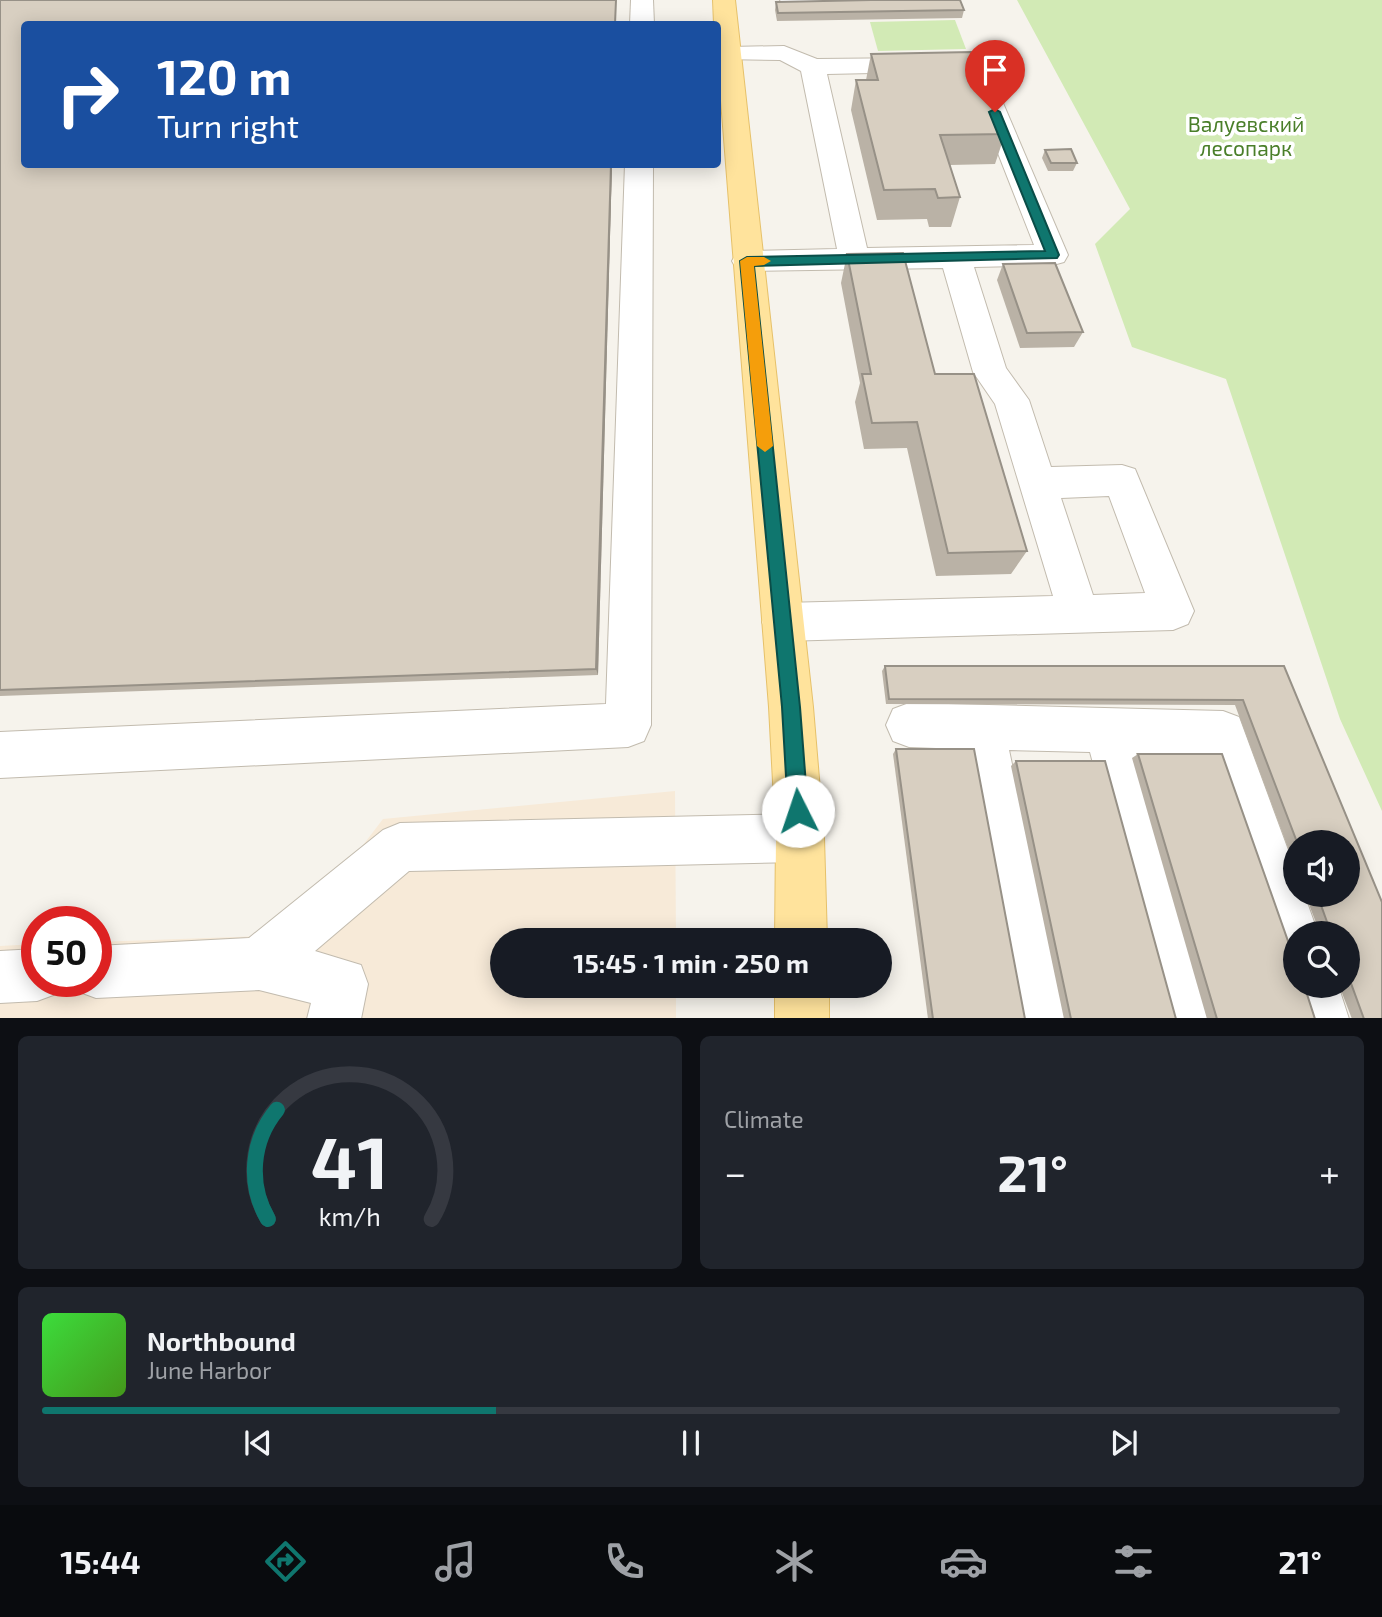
<!DOCTYPE html>
<html lang="en">
<head>
<meta charset="utf-8">
<style>
  body { margin:0; font-family:"Exo 2",sans-serif; background:#20242c; color:#f1f3f6; height:100vh; display:flex; flex-direction:column; font-size:26px; white-space:nowrap }
  * { box-sizing:border-box; margin:0 }
  p { font-size:23px; color:#9ea1a6 }
  .icon { flex:none; width:38px; height:38px; fill:none; stroke:currentColor; stroke-width:2; stroke-linecap:round; stroke-linejoin:round }
  .map { position:relative; height:1018px; overflow:hidden }
  .drawer { display:flex; flex-direction:column; gap:18px; padding:18px; background:#0d0f14; flex:1 }
  .drawer>* { flex:none }
  .banner { position:absolute; left:21px; top:21px; width:700px; height:147px; border-radius:7px; box-shadow:0 4px 18px #0003; background:#1a4fa0; color:#fff; overflow:hidden }
  .fabs { position:absolute; left:1283px; top:830px; display:grid; gap:14px }
  .fabs a { display:grid; place-items:center; width:77px; height:77px; border-radius:50%; background:#171b24; box-shadow:0 4px 18px #0003; font-size:35px }
  .speed { position:absolute; left:21px; top:906px; display:flex; gap:14px; font-size:35px; font-weight:700; text-align:center }
  .speed>* { display:grid; place-content:center; width:91px; height:91px; border-radius:50%; background:#171b24; box-shadow:0 4px 18px #0003; line-height:1 }
  .speed .limit { border:10px solid #d22; background:#fff; color:#111 }
  .pin { position:absolute; display:grid; place-items:center; width:60px; height:60px; color:#fff; margin:-72px -30px; border-radius:50% 50% 50% 0; rotate:-45deg; box-shadow:0 0 7px #0007 }
  .pin .icon { rotate:45deg }
  .me { position:absolute; width:77px; margin:-38px; rotate:356deg; stroke-linejoin:round; filter:drop-shadow(0 0 5px #0008) }
  .turn { display:flex; align-items:center; gap:24px; height:147px; padding:0 21px; font-size:32px }
  .turn .icon { width:91px; height:91px; stroke-width:2.5 }
  .turn b { display:block; font-size:49px; line-height:60px }
  .big { font-size:52px; font-weight:700; line-height:1.1 }
  .drawer .card { flex:1; display:flex; flex-direction:column; justify-content:center; gap:10px; min-width:0; padding:0 24px; border-radius:10px; background:#20242c }
  .drawer .dial { align-items:center; gap:0 }
  .dial svg { height:182px; overflow:visible; fill:none; stroke:#363941; stroke-width:7; stroke-linecap:round; text-anchor:middle }
  .dial text { fill:#f1f3f6; stroke:none }
  .song { display:flex; align-items:center; gap:21px }
  .cover { width:84px; height:84px; border-radius:10px; background:linear-gradient(135deg,hsl(120 70% 55%),hsl(100 70% 35%)) }
  .played { height:7px; border-radius:4px; background:linear-gradient(90deg,#0f766e 35%,#363941 35%) }
  .keys { display:flex; justify-content:space-around; direction:ltr }
  .heat { display:flex; justify-content:space-between; align-items:center; font-size:38px; direction:ltr }
  .drawer .tiles { flex:1; display:grid; gap:18px; grid-template-columns:1fr 1fr }
  .card:last-child { grid-column:span 2 }
  .trip { position:absolute; left:490px; top:928px; width:402px; height:70px; border-radius:35px; background:#171b24; box-shadow:0 4px 18px #0003; font-weight:700; line-height:70px; text-align:center }
  .menu { display:flex; height:112px; justify-content:space-around; align-items:center; background:#090b0e; color:#9ea1a6 }
  .menu .icon { width:49px; height:49px }
  .menu .active { color:#0f766e }
  .menu b { font-size:32px; color:#f1f3f6 }
  .map>svg:first-child { display:block }
  .commercial { fill:#f7ead8 }
  .green { fill:#d2eab5 }
  .lines { fill:none; stroke-linecap:round; stroke-linejoin:round }
  .minor-casing { stroke:#c2bbae; stroke-width:2 }
  .major-casing { stroke:#e6c16a; stroke-width:2 }
  .minor { fill:#fff; fill-rule:evenodd }
  .major { fill:#ffe39c; fill-rule:evenodd }
  .wall { fill:#bab2a6 }
  .shaded-wall { fill:#979187 }
  .building { fill:#d8cfc1; stroke:#979187; stroke-width:2 }
  .route { fill:#0f766e; stroke:#0a4d48; stroke-width:2 }
  .slow { fill:#f59e0b }
  .labels { text-anchor:middle; stroke-width:7; stroke-linejoin:round; paint-order:stroke }
  .far-park-label { font-size:21px; fill:#4a7f2a; stroke:#fff }
</style>
</head>
<body>
<div class="map">
<svg width="1382" height="1019" viewBox="0 0 1382 1019">
  <rect width="100%" height="100%" fill="#f6f3ec"/>
  <polygon class="commercial" points="675,791 676,940 502,940 502,985 676,985 676,1018 0,1018 0,946 37,944 37,982 96,982 96,942 294,935 383,819"/>
  <g class="green">
    <polygon points="1017,0 1382,0 1382,811 1340,719 1226,379 1132,347 1095,244 1130,209"/>
    <polygon points="955,20 966,49 878,51 870,22"/>
  </g>
  <g class="lines">
    <g class="minor-casing">
      <g id="minor">
        <polygon points="631,0 653,0 654,24 630,24"/>
        <polygon points="780,0 926,0 923,5 915,7 809,10 783,5"/>
        <path d="M784 46 817 59 919 58 928 60 931 65 928 70 919 72 827 74 867 248 1034 245 972 87 976 82 985 79 994 82 1068 255 1064 262 1053 265 974 267 1006 368 1029 400 1051 467 1122 465 1135 469 1194 611 1188 624 1173 630 783 641 768 636 762 622 768 608 783 603 1053 596 995 404 973 372 943 268 747 271 736 268 732 261 736 254 747 251 837 249 801 71 780 60 721 59 718 54 721 49 730 47ZM1109 496 1145 593 1093 595 1061 498Z"/>
        <polygon points="625,164 653,164 651,725 644,741 628,747 0,778 0,732 606,704"/>
        <polygon points="909,703 1223,711 1239,717 1295,869 1295,894 1304,894 1318,933 1295,933 1295,985 1338,985 1349,1019 1295,1019 1284,985 1294,965 1277,958 1269,940 1208,755 1136,753 1215,1019 1161,1019 1090,752 1009,750 1066,1019 1012,1019 963,749 909,747 893,741 886,725 893,709"/>
        <polygon points="800,814 817,821 824,838 817,855 800,862 409,871 315,951 361,965 368,984 361,1019 307,1019 311,1003 259,990 96,998 77,991 74,982 96,982 96,946 249,938 383,830 400,823"/>
        <polygon points="37,949 37,982 61,982 56,994 37,1001 0,1003 0,951"/>
      </g>
    </g>
    <g class="major-casing">
      <g id="major">
        <polygon points="713,0 735,0 813,707 824,838 827,940 775,940 776,838 769,707 718,63 718,24 714,24"/>
        <rect x="775" y="985" width="54" height="34"/>
      </g>
    </g>
    <use href="#minor" class="minor"/>
    <use href="#major" class="major"/>
  </g>
  <g class="wall">
    <polygon points="0,0 616,0 616,24 24,24 24,164 612,164 598,675 0,696"/>
    <polygon points="776,2 964,10 962,18 777,21 775,10"/>
    <polygon points="871,54 1005,134 995,164 950,165 960,197 951,227 929,227 927,219 877,220 851,110 856,80 866,80"/>
    <polygon points="1045,150 1077,163 1073,171 1048,171 1042,158"/>
    <polygon points="847,254 935,374 1027,551 1011,574 936,576 907,448 864,449 855,402 860,383 841,283"/>
    <polygon points="1003,264 1083,332 1074,347 1020,348 997,280"/>
    <polygon points="885,666 1284,666 1382,902 1382,1019 1352,1019 1339,985 1348,985 1348,933 1320,933 1305,894 1348,894 1348,842 1295,842 1295,867 1235,705 886,704 882,671"/>
    <polygon points="896,749 1025,1019 928,1019 893,754"/>
    <polygon points="1138,754 1315,1019 1207,1019 1132,758"/>
    <polygon points="1016,761 1176,1019 1064,1019 1011,766"/>
  </g>
  <polygon class="shaded-wall" points="611,164 612,164 598,675 596,669"/>
  <g class="building">
    <polygon points="0,0 616,0 615,24 24,24 24,164 611,164 596,669 0,690"/>
    <polygon points="871,0 960,0 964,10 778,13 776,2"/>
    <polygon points="971,52 1005,134 940,135 960,197 938,198 935,189 884,190 856,80 878,80 871,54"/>
    <polygon points="1071,149 1077,163 1051,163 1045,150"/>
    <polygon points="903,253 935,374 974,374 1027,551 948,553 917,422 872,423 862,374 871,374 847,254"/>
    <polygon points="1055,263 1083,332 1027,333 1003,264"/>
    <polygon points="885,666 1284,666 1382,902 1382,1019 1364,1019 1348,975 1348,933 1331,933 1317,894 1348,894 1348,842 1297,842 1243,700 889,699"/>
    <polygon points="896,749 974,749 1025,1019 933,1019"/>
    <polygon points="1138,754 1222,754 1295,961 1295,985 1304,985 1315,1019 1217,1019"/>
    <polygon points="1016,761 1105,761 1176,1019 1071,1019"/>
  </g>
  <polygon class="route" points="995,109 1000,112 1059,255 1057,258 754,266 800,707 808,811 805,818 798,821 791,818 788,811 782,707 740,261 747,257 1045,251 989,112"/>
  <polygon class="slow" points="747,257 764,257 771,261 764,265 754,266 773,446 765,452 757,446 740,261"/>
  <g class="labels">
    <g class="far-park-label">
      <text x="1246" y="132">Валуевский<tspan x="1246" dy="24">лесопарк</tspan></text>
    </g>
  </g>
</svg>
<div class="fabs">
<a><svg class="icon" aria-label="sound" viewBox="0 0 24 24"><path d="M4 9h4l5-4v14l-5-4H4zM17 9q2 3 0 6"/></svg></a>
<a><svg class="icon" aria-label="search" viewBox="0 0 24 24"><circle cx="10" cy="10" r="6"/><path d="M15 15l6 6"/></svg></a>
</div>
<div class="speed"><div class="limit">50</div></div>
<div class="pin" style="left:995px;top:112px;background:#d93025"><svg class="icon" aria-label="arrive" viewBox="0 0 24 24"><path d="M6 21V4h12l-3 4 3 4H6"/></svg></div>
<svg class="me" style="left:798px;top:811px" viewBox="-20 -20 40 40"><circle r="19" fill="#fff"/><path d="M0-13L10 11 0 6-10 11z" fill="#0f766e"/></svg>
<div class="trip">15:45 · 1 min · 250 m</div>
<div class="banner">
<div class="turn"><svg class="icon" aria-label="right" viewBox="0 0 24 24"><path d="M7 20v-9h11M14 6l5 5-5 5"/></svg><div><b>120 m</b>Turn right</div></div>
</div>
</div>
<section class="drawer">
<div class="tiles">
<div class="card dial"><svg viewBox="0 0 100 80">
<path d="M14 69A42 42 0 1 1 86 69"/>
<path d="M14 69A42 42 0 0 1 18 21" stroke="#0f766e"/>
<text x="50" y="56" font-size="32" font-weight="700">41</text>
<text x="50" y="72" font-size="11">km/h</text>
</svg></div>
<div class="card"><p>Climate</p>
<div class="heat"><a>−</a><b class="big">21°</b><a>+</a></div>
</div>
<div class="card">
<div class="song"><i class="cover"></i><div><b>Northbound</b><p>June Harbor</p></div></div>
<div class="played"></div>
<div class="keys"><svg class="icon" aria-label="previous" viewBox="0 0 24 24"><path d="M18 5L8 12l10 7zM5 5v14"/></svg><svg class="icon" aria-label="pause" viewBox="0 0 24 24"><path d="M8 5v14M16 5v14"/></svg><svg class="icon" aria-label="next" viewBox="0 0 24 24"><path d="M6 5l10 7-10 7zM19 5v14"/></svg></div>
</div>
</div>
</section>
<nav class="menu">
<b>15:44</b>
<svg class="icon active" aria-label="directions" viewBox="0 0 24 24"><path d="M12 3l9 9-9 9-9-9zM9 14v-3h6M13 9l2 2-2 2"/></svg>
<svg class="icon" aria-label="music" viewBox="0 0 24 24"><path d="M9 18V5l10-2v13"/><circle cx="6" cy="18" r="3"/><circle cx="16" cy="16" r="3"/></svg>
<svg class="icon" aria-label="phone" viewBox="0 0 24 24"><path d="M5 4h4l2 5-3 2q2 4 5 5l2-3 5 2v4C11 20 4 13 5 4z"/></svg>
<svg class="icon" aria-label="climate" viewBox="0 0 24 24"><path d="M12 3v18M4 7l16 10M4 17L20 7"/></svg>
<svg class="icon" aria-label="car" viewBox="0 0 24 24"><path d="M5 17H2v-5l4-1 3-4h7l3 4 3 1v5h-3M9 17h6M6 11h13"/><circle cx="7" cy="17" r="2"/><circle cx="17" cy="17" r="2"/></svg>
<svg class="icon" aria-label="filters" viewBox="0 0 24 24"><path d="M4 7h16M4 17h16"/><circle cx="9" cy="7" r="2"/><circle cx="15" cy="17" r="2"/></svg>
<b>21°</b>
</nav>
</body>
</html>
